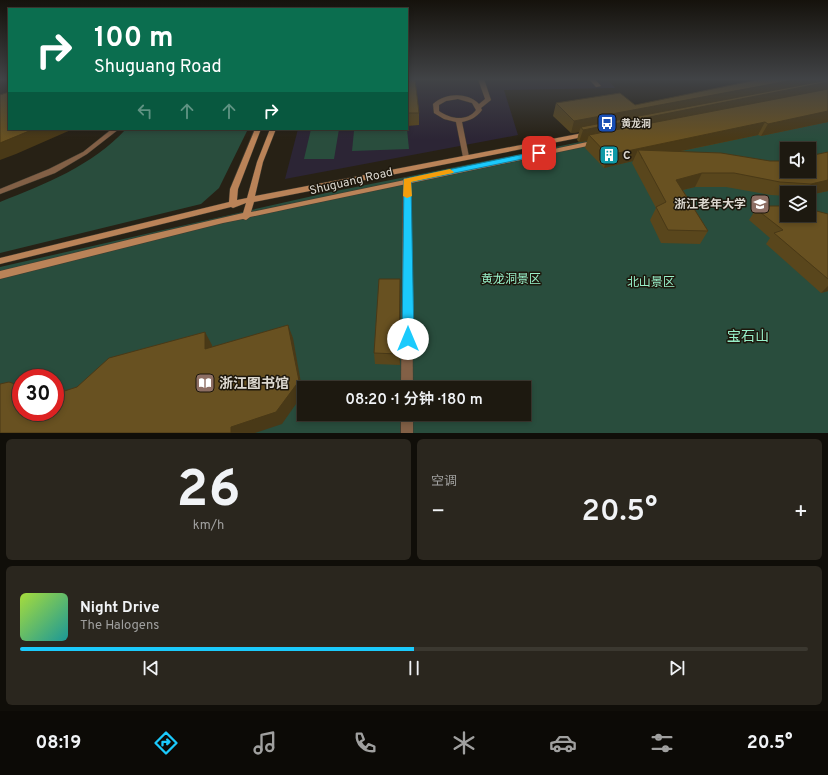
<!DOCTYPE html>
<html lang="zh">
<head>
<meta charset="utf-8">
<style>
  body { margin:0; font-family:Overpass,"Noto Sans SC",sans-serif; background:#2a261e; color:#f1f3f6; height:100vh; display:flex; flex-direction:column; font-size:15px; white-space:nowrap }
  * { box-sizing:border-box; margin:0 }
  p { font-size:13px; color:#a0a09f }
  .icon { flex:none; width:22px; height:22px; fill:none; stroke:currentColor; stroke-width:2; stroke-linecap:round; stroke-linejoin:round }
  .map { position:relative; height:433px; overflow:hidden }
  .panel { display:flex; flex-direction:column; gap:6px; padding:6px; background:#100e09; flex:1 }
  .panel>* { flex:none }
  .hud { position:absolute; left:8px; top:8px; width:400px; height:122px; border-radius:0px; box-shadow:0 2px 6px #0003,0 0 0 1px #3b3830; background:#0b6e4f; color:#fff; overflow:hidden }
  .fabs { position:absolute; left:780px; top:142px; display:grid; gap:8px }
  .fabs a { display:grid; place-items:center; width:36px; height:36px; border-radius:0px; background:#1d1910; box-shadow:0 2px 6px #0003,0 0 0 1px #3b3830; font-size:20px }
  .speed { position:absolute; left:12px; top:369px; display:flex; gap:8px; font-size:20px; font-weight:700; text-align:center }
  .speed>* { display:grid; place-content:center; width:52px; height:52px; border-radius:50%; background:#1d1910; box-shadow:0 2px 6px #0003,0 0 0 1px #3b3830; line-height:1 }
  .speed .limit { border:6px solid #d22; background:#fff; color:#111 }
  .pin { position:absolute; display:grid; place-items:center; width:34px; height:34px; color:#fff; margin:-17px; border-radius:8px; box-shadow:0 2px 6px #0006 }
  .me { position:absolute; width:44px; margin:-22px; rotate:0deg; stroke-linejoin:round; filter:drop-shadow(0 0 3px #0008) }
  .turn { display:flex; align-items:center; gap:14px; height:84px; padding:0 20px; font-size:18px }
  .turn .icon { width:52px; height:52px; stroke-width:2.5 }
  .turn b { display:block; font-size:28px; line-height:34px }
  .lanes { display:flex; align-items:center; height:38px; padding:0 20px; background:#0003; justify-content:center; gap:20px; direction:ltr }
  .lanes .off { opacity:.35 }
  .big { font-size:30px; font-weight:600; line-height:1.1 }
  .panel .card { flex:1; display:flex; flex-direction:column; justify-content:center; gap:6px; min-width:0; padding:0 14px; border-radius:6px; background:#2a261e }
  .panel .dial { align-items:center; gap:0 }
  .dial b { font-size:52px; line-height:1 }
  .song { display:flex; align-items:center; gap:12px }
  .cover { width:48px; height:48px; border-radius:6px; background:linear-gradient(135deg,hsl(80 70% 55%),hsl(180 70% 35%)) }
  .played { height:4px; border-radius:2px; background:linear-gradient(90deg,#1bcafc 50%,#3b3830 50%) }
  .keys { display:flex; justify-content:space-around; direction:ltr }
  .heat { display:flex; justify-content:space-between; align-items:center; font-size:22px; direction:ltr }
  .panel .tiles { flex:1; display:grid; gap:6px; grid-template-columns:1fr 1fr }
  .card:last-child { grid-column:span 2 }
  .trip { position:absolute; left:297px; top:381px; width:234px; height:40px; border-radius:0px; background:#1d1910; box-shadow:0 2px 6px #0003,0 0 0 1px #3b3830; font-weight:600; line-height:40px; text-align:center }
  .tab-bar { display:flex; height:64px; justify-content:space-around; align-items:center; background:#0c0a06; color:#a0a09f }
  .tab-bar .icon { width:28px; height:28px }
  .tab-bar .active { color:#1bcafc }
  .tab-bar b { font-size:18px; color:#f1f3f6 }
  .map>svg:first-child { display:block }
  .education { fill:#2c2535 }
  .green { fill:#294d3d; fill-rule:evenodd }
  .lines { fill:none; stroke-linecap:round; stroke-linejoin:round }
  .minor-casing { stroke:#403b2f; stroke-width:1 }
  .secondary-casing { stroke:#403b2f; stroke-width:1 }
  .minor { fill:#826046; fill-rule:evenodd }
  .secondary { fill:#ba8358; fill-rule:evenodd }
  .wall { fill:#59461c }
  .shaded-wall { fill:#493917 }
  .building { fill:#685121; stroke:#493917 }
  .route { fill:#1bcafc; stroke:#1283a4 }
  .slow { fill:#f59e0b }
  .labels { text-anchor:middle; stroke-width:3; stroke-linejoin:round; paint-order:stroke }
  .far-poi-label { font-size:10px; font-weight:bold; fill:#dcd8d0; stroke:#1d170c; text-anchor:start }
  .poi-label { font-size:12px; font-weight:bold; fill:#dcd8d0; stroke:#1d170c; text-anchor:start }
  .street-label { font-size:12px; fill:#dcd8d0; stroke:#1d170c }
  .park-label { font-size:12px; fill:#98f0c9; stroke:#1d170c }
  .near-park-label { font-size:14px; fill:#98f0c9; stroke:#1d170c }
  .near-poi-label { font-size:14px; font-weight:bold; fill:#dcd8d0; stroke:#1d170c; text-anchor:start }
</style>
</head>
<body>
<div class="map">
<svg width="828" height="433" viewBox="0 0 828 433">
  <rect width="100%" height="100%" fill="#272115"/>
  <polygon class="education" points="407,79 607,79 615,88 504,90 518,135 285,179 298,129 407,129"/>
  <g class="green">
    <path d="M828 92V433H0V267L326 193ZM787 149H809V171H787ZM787 193H809V215H787ZM21 378H55V412H21ZM304 388H524V414H304Z"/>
    <path d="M126 129H169L192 131 204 129H248L219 188 201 204 0 253V202C45 184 92 166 126 129Z"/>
    <polygon points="311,129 339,129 334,159 304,159"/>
    <polygon points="407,129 409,149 352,151 354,131"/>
  </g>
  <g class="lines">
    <g class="minor-casing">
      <g id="minor">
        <path d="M478 79H484L491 100 481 108 482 110C477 117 471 120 462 122L469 157 466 159 463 157 456 122 444 119 434 113 433 104C445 93 467 92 479 104L485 99ZM458 99 472 103 476 110C467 122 450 119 439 111V105L446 101Z"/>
        <polygon points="589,79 595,79 601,86 596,87"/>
        <polygon points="112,129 119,129 87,154 55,173 0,194 0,189 49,169 83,152"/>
        <polygon points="404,178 410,178 411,180 413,388 401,388 403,180"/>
        <rect x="401" y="414" width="12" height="19"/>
      </g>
    </g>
    <g class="secondary-casing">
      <polygon id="secondary" points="255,129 261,129 238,189 237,200 247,198 257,162 270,129 276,129 263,162 255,196 588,132 591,134 588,136 254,202 251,212 597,140 600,142 597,144 297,207 250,217 246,220 243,219 223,223 0,279 0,271 148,235 243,213 246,203 233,208 231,207 0,264 0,258 229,202 230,189"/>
    </g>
    <use href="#minor" class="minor"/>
    <use href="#secondary" class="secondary"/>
  </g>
  <g class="wall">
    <polygon points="407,79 419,113 419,125 407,126"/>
    <polygon points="828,79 828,122 761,136 758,135 677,152 787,171 828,152 828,191 809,195 809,193 787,193 787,196 771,195 726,187 695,187 683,190 708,231 700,244 661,243 650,220 656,208 632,163 633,161 604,168 585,148 587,141 579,142 577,140 579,132 571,133 553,116 556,103 635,105"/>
    <polygon points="756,209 828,214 828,291 821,293 766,244 770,238 749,220"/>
    <polygon points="400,279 400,365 375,364 374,353"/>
  </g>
  <g class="shaded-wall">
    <polygon points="799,79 828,79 828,92 589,135 587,141 579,142 583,130 581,127 579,132 571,133 574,121"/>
    <polygon points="828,111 828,122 761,136 768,124"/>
    <polygon points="765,122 758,135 642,159 638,150 633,161 604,168 608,155"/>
    <polygon points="34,129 73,129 16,154 0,160 0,143"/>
    <polygon points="702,173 695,187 670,193 676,180"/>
    <polygon points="828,180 828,191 809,195 809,193 804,193 811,184"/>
    <polygon points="400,279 400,365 399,354"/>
    <polygon points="828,286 828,291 821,293"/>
    <polygon points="288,325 293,338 303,394 282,424 255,433 231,433 231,427"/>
    <polygon points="205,332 212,345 213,362 205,349"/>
  </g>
  <g class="building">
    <polygon points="407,79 415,79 419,113 407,113"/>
    <polygon points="761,79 799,79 574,121 556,103 620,93 635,105"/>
    <polygon points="828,80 828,82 583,130 581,127"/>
    <polygon points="828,89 828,111 768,124 765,122 608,155 589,135"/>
    <polygon points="9,92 9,129 34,129 0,143 0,95"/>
    <polygon points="638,150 721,153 770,161 787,161 787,171 809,171 809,156 828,152 828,180 811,184 780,182 734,173 702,173 676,180 708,231 668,230 656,207 666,202"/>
    <polygon points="769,206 787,206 787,215 809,215 809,209 828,214 828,279 774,233 783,230 756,209"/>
    <polygon points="379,279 400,279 399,354 374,353"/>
    <polygon points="288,325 299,381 276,412 231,427 231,433 0,433 0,384 9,382 21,386 21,412 55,412 55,394 77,387 109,358 205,332 205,349"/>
  </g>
  <linearGradient id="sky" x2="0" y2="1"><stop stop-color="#15120c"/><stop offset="0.57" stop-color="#414346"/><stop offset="1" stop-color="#414346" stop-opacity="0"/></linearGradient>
  <rect width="828" height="139" fill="url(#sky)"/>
  <polygon class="route" points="539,151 542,152 542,155 411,182 414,339 412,343 408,344 404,343 402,339 404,179"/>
  <polygon class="slow" points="450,169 454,172 453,173 411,182 412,196 407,198 403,196 404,179"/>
  <defs>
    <g id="bus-square" transform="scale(1)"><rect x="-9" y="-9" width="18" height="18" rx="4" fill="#1a4fb4" stroke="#1d170c"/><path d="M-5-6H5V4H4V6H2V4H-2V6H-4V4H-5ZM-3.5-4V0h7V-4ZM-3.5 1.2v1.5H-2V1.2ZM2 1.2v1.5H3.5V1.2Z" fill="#fff"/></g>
    <g id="building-square" transform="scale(1)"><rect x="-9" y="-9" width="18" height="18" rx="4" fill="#0f9aa8" stroke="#1d170c"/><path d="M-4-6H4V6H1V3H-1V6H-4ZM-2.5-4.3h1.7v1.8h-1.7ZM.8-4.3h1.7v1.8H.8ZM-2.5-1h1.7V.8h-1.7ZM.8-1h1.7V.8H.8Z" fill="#fff"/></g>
    <g id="university-square" transform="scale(1)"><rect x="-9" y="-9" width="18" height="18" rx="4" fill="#8d6e63" stroke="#1d170c"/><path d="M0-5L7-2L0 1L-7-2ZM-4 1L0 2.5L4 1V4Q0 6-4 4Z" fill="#fff"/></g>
    <g id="library-square" transform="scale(1)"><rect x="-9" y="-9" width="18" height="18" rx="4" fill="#8d6e63" stroke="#1d170c"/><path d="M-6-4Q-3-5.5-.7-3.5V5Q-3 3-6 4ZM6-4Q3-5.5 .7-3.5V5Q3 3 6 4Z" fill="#fff"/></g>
  </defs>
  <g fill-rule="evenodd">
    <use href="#bus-square" x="607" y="123"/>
    <use href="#building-square" x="609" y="155"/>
    <use href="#university-square" x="760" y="204"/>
    <use href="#library-square" x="205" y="383"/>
  </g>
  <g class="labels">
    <g class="far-poi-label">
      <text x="621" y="127">黄龙洞</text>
    </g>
    <g class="poi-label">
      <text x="623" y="159">C</text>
      <text x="746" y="208" text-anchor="end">浙江老年大学</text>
    </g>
    <g class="street-label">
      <text transform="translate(351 181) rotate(-13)" y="4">Shuguang Road</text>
    </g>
    <g class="park-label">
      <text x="511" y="283">黄龙洞景区</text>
      <text x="651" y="286">北山景区</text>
    </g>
    <g class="near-park-label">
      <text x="748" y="341">宝石山</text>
    </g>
    <g class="near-poi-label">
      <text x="219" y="388">浙江图书馆</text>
    </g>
  </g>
</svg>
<div class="fabs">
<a><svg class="icon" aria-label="sound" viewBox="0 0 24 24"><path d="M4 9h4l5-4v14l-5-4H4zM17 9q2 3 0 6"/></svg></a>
<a><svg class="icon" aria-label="layers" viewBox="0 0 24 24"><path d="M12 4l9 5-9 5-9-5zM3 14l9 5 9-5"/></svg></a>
</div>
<div class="speed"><div class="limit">30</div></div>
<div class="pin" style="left:539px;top:153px;background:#d93025"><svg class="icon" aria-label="arrive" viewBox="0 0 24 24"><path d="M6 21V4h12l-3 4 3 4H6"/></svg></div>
<svg class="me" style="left:408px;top:339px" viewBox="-20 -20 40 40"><circle r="19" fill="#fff"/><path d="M0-13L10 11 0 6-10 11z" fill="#1bcafc"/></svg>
<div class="trip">08:20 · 1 分钟 · 180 m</div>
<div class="hud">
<div class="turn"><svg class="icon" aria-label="right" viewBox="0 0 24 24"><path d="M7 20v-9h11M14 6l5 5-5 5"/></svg><div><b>100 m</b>Shuguang Road</div></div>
<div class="lanes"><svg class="icon off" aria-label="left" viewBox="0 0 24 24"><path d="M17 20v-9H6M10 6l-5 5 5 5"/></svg><svg class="icon off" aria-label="ahead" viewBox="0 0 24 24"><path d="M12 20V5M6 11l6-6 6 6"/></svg><svg class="icon off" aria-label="ahead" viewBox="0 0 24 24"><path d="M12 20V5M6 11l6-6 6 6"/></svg><svg class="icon" aria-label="right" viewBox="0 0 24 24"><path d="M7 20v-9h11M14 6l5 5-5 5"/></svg></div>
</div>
</div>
<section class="panel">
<div class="tiles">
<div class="card dial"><b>26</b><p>km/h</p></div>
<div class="card"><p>空调</p>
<div class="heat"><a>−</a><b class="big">20.5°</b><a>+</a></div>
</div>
<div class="card">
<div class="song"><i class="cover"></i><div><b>Night Drive</b><p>The Halogens</p></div></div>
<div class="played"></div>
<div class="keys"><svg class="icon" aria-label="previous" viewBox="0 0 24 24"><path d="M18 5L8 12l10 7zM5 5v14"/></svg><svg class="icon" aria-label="pause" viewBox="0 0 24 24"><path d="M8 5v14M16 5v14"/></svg><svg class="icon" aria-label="next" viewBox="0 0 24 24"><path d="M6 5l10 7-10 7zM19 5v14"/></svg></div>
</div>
</div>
</section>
<nav class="tab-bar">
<b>08:19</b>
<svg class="icon active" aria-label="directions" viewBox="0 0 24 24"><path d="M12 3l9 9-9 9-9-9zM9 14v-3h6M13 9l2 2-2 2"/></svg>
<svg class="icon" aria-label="music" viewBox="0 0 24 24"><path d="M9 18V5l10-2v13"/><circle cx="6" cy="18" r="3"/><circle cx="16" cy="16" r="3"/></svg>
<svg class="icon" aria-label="phone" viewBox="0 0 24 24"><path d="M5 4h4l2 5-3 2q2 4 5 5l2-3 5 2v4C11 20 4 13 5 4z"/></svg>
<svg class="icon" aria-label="climate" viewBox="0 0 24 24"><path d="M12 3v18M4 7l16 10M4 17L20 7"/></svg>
<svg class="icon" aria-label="car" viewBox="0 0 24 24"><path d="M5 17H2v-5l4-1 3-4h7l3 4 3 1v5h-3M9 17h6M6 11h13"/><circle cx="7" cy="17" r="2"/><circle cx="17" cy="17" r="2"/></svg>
<svg class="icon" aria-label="filters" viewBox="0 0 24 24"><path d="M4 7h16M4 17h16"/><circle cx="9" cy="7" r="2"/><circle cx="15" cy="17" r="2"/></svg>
<b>20.5°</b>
</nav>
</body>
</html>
